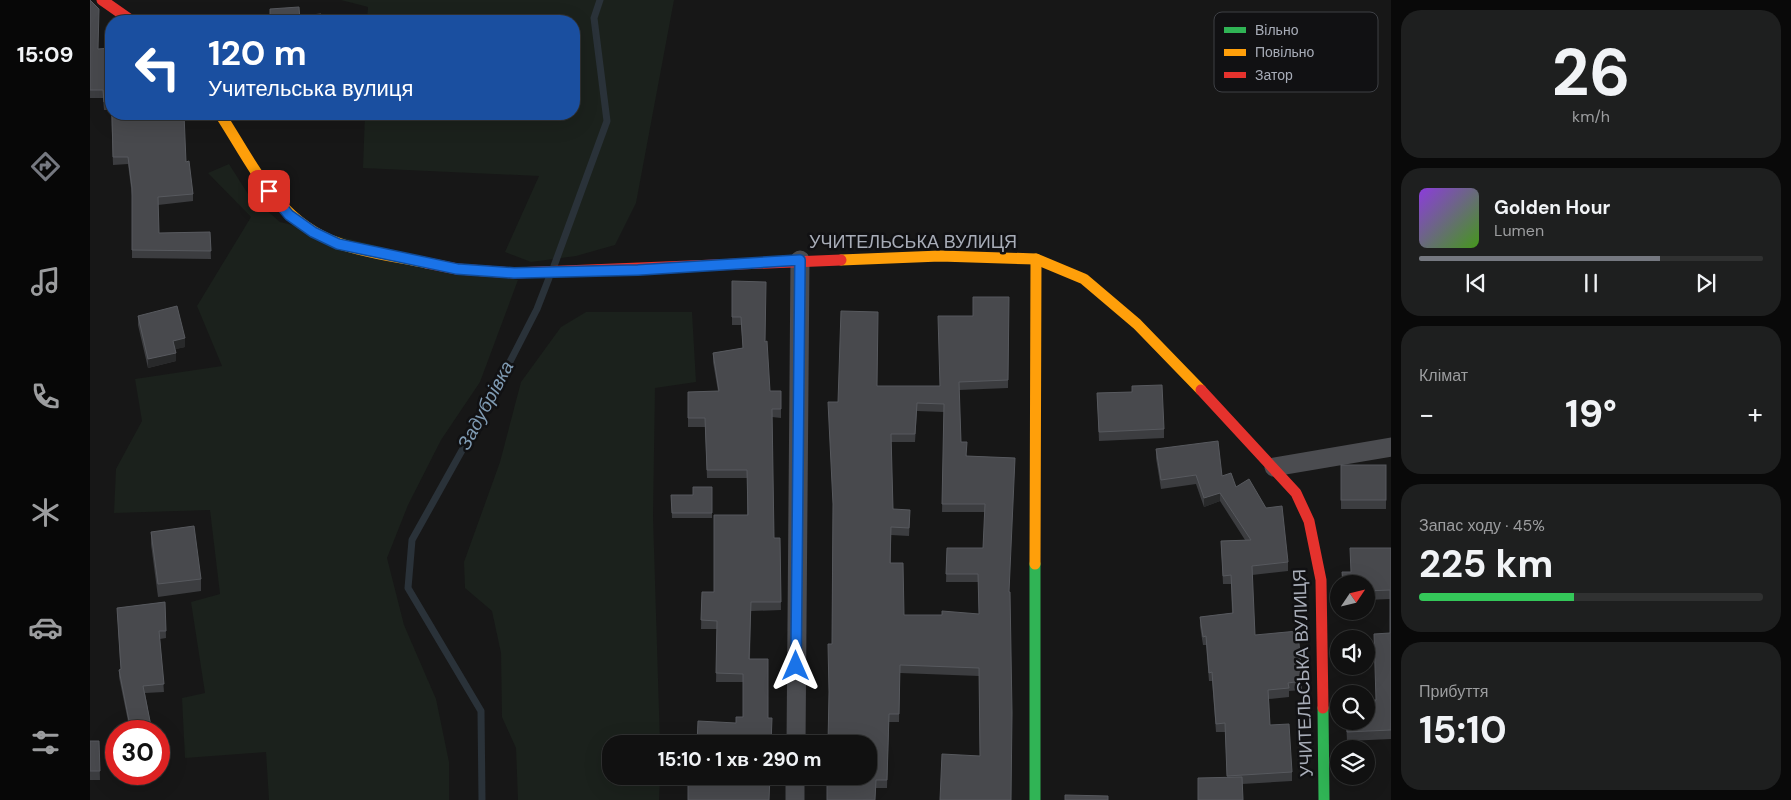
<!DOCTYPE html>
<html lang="uk">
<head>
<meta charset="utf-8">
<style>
  body { margin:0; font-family:"DM Sans",sans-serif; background:#1e1f1f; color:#f1f3f6; height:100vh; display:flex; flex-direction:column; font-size:19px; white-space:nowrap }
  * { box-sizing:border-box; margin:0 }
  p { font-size:16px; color:#9c9d9f }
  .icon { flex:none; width:28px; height:28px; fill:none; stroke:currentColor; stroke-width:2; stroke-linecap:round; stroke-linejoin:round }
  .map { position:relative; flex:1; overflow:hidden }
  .details { display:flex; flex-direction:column; gap:10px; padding:10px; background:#090909; width:400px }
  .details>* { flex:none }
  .banner { position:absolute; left:15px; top:15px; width:475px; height:105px; border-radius:20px; box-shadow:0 5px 20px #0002,0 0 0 1px #303131; background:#1a4fa0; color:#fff; overflow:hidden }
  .needle { width:32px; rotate:55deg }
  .buttons { position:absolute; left:1240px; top:575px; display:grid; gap:10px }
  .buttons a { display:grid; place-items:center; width:45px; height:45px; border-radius:50%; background:#111; box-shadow:0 5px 20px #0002,0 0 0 1px #303131; font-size:25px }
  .speed { position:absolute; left:15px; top:720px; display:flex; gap:10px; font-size:25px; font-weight:700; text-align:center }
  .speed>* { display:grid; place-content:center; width:65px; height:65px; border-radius:50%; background:#111; box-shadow:0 5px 20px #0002,0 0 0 1px #303131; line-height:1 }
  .speed .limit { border:8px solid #d22; background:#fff; color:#111 }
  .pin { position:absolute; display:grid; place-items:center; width:42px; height:42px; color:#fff; margin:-21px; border-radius:10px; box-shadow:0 2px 8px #0006 }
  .me { position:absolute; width:55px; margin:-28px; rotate:0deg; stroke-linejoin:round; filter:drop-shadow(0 0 4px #0008) }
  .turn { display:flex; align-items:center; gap:18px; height:105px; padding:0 20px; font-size:22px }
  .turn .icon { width:65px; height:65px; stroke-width:2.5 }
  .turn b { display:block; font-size:35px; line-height:42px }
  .big { font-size:38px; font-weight:700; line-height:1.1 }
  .details .card { flex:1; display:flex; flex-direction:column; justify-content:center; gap:8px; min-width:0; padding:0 18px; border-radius:20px; background:#1e1f1f }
  .details .dial { align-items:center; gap:0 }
  .dial b { font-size:65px; line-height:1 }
  .song { display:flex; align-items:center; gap:15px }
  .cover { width:60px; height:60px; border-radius:8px; background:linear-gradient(135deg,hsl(270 70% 55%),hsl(100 70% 35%)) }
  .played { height:5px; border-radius:2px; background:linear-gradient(90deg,#757880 70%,#303131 70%) }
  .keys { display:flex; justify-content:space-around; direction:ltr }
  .heat { display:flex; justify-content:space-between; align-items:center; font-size:28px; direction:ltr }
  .charge { height:8px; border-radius:4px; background:linear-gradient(90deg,#34c759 45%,#303131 0) }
  .trip { position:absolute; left:512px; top:735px; width:275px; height:50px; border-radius:20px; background:#111; box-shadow:0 5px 20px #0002,0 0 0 1px #303131; font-weight:700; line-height:50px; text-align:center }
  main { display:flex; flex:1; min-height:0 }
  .dock { display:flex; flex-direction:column; width:90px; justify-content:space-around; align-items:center; background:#070707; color:#9c9d9f }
  .dock .icon { width:35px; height:35px }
  .dock .current { color:#757880 }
  .dock b { font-size:22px; color:#f1f3f6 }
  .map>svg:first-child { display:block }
  .green { fill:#1b211c }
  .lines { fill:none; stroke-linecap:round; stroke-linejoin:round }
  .stream { stroke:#2a3239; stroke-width:7 }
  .street { stroke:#4b4c50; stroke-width:19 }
  .fast { stroke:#30b455; stroke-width:11 }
  .slow { stroke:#ff9f0a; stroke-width:11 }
  .jam { stroke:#e5322d; stroke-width:11 }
  .wall { fill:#3c3d40; fill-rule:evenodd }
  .shaded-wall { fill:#28292a }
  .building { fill:#48494d; stroke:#57595e; fill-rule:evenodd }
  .route-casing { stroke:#114b97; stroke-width:12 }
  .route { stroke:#1a73e8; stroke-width:9 }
  .labels { text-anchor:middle; stroke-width:5; stroke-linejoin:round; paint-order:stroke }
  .street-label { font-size:18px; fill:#a8adb8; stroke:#111113 }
  .water-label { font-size:19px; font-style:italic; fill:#7f9bb3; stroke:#111113 }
  .key { fill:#111113; stroke:#3e4045; stroke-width:1 }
  .key-label { font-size:14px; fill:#a8adb8 }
</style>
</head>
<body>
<main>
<nav class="dock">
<b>15:09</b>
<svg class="icon current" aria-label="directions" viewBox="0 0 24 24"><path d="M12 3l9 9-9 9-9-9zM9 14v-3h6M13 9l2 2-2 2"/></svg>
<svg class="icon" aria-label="music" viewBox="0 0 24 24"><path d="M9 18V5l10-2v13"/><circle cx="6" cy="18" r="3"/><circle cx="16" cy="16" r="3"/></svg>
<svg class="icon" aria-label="phone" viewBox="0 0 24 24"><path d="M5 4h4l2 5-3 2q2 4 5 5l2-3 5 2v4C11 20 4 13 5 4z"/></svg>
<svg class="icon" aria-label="climate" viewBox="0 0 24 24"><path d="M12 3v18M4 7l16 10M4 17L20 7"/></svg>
<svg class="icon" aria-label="car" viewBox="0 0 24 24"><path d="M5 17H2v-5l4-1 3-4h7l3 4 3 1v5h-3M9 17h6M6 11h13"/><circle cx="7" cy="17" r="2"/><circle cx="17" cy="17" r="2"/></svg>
<svg class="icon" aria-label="filters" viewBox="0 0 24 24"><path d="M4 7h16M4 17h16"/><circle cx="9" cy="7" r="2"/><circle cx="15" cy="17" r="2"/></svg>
</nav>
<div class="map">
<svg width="1301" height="800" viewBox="0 0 1301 800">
  <rect width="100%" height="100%" fill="#171717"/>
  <g class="green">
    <polygon points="251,0 584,0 546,203 525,245 486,256 441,262 415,252 449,176 273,168 275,114 484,114 484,21 277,21 278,7"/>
    <polygon points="139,164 158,194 190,222 428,280 390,382 351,440 318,505 297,558 314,625 346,699 359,762 359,800 179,800 176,752 95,758 92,698 115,693 101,602 130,594 120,510 24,513 26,469 52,421 45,379 132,366 107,306 161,217 118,173"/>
    <polygon points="496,312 602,312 606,382 565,388 563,516 570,744 521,744 521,776 570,776 569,800 428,800 426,748 412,717 411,653 402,611 375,588 374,562 410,462 431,382 471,327"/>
  </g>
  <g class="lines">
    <g class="stream">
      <polyline points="464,266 517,121 504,18 510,0"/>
      <polyline points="392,800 391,711 318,588 322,540 404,393 447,309 459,278"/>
    </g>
    <g class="street">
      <polyline points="1184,467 1301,447"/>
      <polyline points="706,744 710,260"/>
      <polyline points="705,800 705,776"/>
    </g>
    <g class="fast">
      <polyline points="1233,708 1234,800"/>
      <polyline points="945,800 945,564"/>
    </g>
    <g class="slow">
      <path d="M130 114C163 165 187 221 248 243 274 253 309 257 337 263"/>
      <polyline points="751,260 850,256 946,259 994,279 1047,324 1111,390"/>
      <polyline points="945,564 946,259"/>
    </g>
    <g class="jam">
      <polyline points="12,0 42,21"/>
      <polyline points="337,263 367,269 424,273 751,260"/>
      <polyline points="1111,390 1206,493 1219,521 1231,580 1233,708"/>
    </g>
  </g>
  <g class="wall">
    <polygon points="0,0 8,49 96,162 103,194 103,201 68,205 69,233 120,232 121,259 42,258 42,196 38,164 23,165 21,110 14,110 13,98 0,98"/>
    <polygon points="642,281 680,391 691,391 691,418 682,417 684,538 690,538 691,610 661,611 660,659 678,718 646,723 653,717 653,682 626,682 627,629 611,629 612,592 624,592 657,515 657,478 617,478 615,427 598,427 598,392 628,391 623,362 623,353 653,348 651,325 642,325"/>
    <path d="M919 297 918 388 869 390 871 442 877 456 925 458 890 756 889 676 810 673 809 722H799L797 788H786L742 644 743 511 748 402 787 386H850L883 316ZM827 411 854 412 852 512H895L893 548H857L856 582H888L889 614 852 615H814L801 563V535L819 536 820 518 803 509 801 442H825Z"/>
    <polygon points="48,316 95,347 85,349 86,361 58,368 48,325"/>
    <polygon points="1042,392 1074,429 1074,438 1009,441 1007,393"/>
    <polygon points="1066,449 1132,476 1146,487 1198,562 1198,571 1162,575 1165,635 1212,681 1212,690 1199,691 1199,697 1179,699 1180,725 1202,772 1202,781 1152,784 1137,777 1135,732 1126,732 1122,681 1119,681 1116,645 1113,645 1110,626 1110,617 1142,613 1141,584 1133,584 1131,541 1155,540 1130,501 1114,507 1106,484 1071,489 1066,458"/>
    <rect x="1251" y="465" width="45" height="44"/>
    <polygon points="622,487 622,518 582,518 581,495 603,495"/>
    <polygon points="61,532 111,579 111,591 68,597 61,544"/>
    <polygon points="1301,548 1301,739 1257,741 1256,721 1276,721 1286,700 1300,633 1300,599 1276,600 1276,584 1253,584 1252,572 1261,572"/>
    <polygon points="75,602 76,638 70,639 74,692 55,693 62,731 40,731 29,677 29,670 31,669 30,661 27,608"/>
    <polygon points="0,741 9,741 10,780 0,780"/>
  </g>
  <g class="shaded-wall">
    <polygon points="95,338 95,347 83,350 83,341"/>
    <polygon points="86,353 86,361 58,368 58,359"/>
    <polygon points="1130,493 1130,501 1114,507 1114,498"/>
  </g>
  <g class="building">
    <polygon points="0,0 9,9 8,49 21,48 21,108 21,102 14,102 13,90 0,90"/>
    <polygon points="209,7 210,21 180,21 180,9"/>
    <polygon points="231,14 232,21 212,21 211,16"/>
    <polygon points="22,114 94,114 96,162 99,161 103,194 68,197 69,233 120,232 121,251 42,250 42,188 38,157 23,157"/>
    <polygon points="642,281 676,282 675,342 677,341 680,391 691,391 691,409 682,409 684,538 690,538 691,602 661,602 659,659 678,659 678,718 682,718 681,744 607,744 608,721 646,723 646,717 653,717 653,674 626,673 627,621 611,620 612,592 624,592 624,515 658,515 657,470 617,470 615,418 598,418 598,392 629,391 623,353 653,348 651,317 642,317"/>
    <path d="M883 297H919L918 380 869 382 871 442H877L876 456 925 458 919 592H920L922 713 921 800H850L852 754 890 756 889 668 810 665 809 714H799L797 780H786L785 800H737V776H779V744H738L739 692 738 644H742L743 504 738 402H748L751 311 788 312 787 386H850L848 316H883ZM827 403 854 404 852 504H895L893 548H857L856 574H888L889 614 852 611V615H814L813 563H800L801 527 819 528 820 510 803 509 801 434H825Z"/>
    <polygon points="87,306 95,338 83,341 86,353 58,359 48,316"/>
    <polygon points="1072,385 1074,429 1009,432 1007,393 1042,392 1042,386"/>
    <polygon points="1128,441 1132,476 1141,473 1146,487 1159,479 1176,508 1192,506 1198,562 1162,566 1165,635 1208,631 1212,681 1198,683 1199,688 1178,690 1180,725 1199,724 1202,772 1137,776 1135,723 1126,724 1122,672 1119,673 1116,636 1113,637 1110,617 1143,613 1141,575 1133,576 1131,541 1161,540 1130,493 1114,498 1106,475 1071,480 1066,449"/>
    <rect x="1251" y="465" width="45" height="35"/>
    <polygon points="603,487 622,487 622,513 582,513 581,495 603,495"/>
    <polygon points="104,526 111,579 68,584 61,532"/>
    <polygon points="1260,548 1301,548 1301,730 1257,732 1257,721 1276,721 1276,700 1286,700 1284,634 1300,633 1300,590 1276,591 1276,584 1253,584 1252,572 1261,572"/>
    <polygon points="75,602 76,631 69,631 74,684 53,686 62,731 41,731 29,670 31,669 30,654 27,608"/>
    <polygon points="0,741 9,741 10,771 0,771"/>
    <polygon points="605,776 680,776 679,800 598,800 598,779 605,779"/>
    <polygon points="1152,777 1153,800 1108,800 1108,778"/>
    <polygon points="975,795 1018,796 1018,800 975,800"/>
  </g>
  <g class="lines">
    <g class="route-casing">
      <polyline id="route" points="179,191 199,215 223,232 248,244 367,269 424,273 548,270 710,260 706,666"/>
    </g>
    <use href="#route" class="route"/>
  </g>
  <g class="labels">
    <g class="street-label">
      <text x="823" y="248">УЧИТЕЛЬСЬКА ВУЛИЦЯ</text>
      <text transform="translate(1213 673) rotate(-92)" y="6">УЧИТЕЛЬСЬКА ВУЛИЦЯ</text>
    </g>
    <g class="water-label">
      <text transform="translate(395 405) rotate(-62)" y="7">Задубрівка</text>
    </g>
  </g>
  <rect x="1124" y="12" width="164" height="80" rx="8" class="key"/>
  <rect x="1134" y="27" width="22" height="6" fill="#30b455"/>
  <rect x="1134" y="49" width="22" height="7" fill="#ff9f0a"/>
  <rect x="1134" y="72" width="22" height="6" fill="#e5322d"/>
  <g class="key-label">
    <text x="1165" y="35">Вільно</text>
    <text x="1165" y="57">Повільно</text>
    <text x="1165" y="80">Затор</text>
  </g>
</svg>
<div class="buttons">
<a><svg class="needle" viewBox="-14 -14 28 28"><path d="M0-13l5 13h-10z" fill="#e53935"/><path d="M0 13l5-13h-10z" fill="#9c9d9f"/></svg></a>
<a><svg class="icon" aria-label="sound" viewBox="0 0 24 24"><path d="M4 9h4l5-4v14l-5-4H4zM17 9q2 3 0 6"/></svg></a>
<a><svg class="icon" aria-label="search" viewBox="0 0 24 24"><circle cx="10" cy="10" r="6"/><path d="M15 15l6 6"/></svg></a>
<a><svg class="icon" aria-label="layers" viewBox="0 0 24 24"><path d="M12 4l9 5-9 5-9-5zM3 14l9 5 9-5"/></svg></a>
</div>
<div class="speed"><div class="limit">30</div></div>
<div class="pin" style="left:179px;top:191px;background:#d93025"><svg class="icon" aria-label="arrive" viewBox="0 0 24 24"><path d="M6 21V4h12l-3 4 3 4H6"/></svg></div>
<svg class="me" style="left:706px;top:666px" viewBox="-20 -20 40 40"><path d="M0-17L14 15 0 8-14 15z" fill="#1a73e8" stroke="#fff" stroke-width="4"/></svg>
<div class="trip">15:10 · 1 хв · 290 m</div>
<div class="banner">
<div class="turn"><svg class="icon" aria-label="left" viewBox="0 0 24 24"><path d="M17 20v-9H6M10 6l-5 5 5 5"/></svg><div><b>120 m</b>Учительська вулиця</div></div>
</div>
</div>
<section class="details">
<div class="card dial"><b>26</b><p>km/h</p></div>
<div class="card">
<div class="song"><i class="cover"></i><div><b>Golden Hour</b><p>Lumen</p></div></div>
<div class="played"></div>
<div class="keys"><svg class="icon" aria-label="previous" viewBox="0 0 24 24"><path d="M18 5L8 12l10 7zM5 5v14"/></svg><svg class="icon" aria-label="pause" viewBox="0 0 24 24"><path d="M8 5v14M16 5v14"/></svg><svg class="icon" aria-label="next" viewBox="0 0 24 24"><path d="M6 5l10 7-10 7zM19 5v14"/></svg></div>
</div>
<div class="card"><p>Клімат</p>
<div class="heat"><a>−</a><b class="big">19°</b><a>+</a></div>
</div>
<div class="card"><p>Запас ходу · 45%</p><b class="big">225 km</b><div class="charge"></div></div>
<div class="card"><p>Прибуття</p><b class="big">15:10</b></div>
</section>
</main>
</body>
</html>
